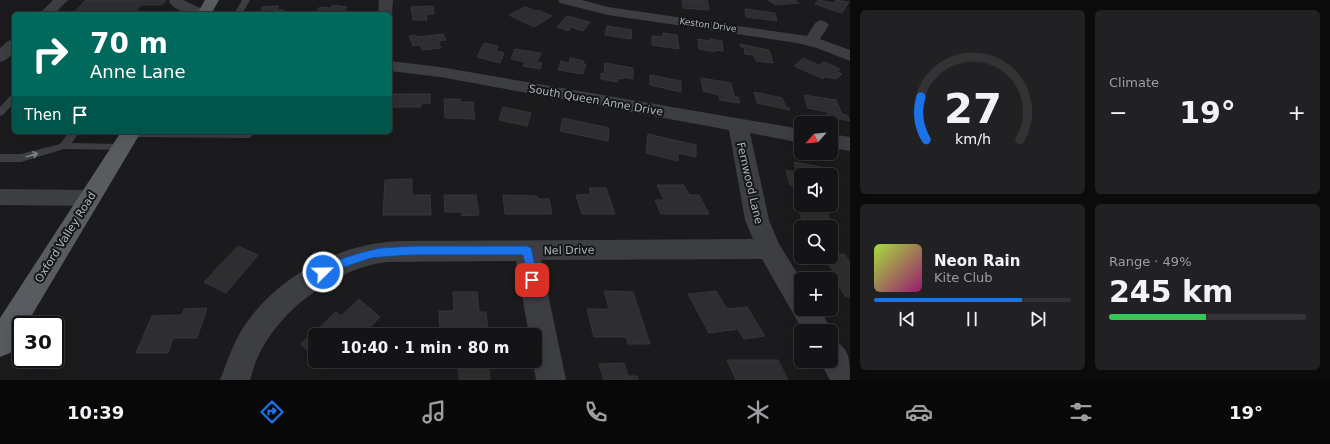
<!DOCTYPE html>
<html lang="en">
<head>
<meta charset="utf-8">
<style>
  body { margin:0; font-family:"DejaVu Sans",sans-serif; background:#212123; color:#f1f3f6; height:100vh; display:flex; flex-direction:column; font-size:15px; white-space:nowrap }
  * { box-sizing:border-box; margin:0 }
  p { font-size:13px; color:#9d9ea1 }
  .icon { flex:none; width:22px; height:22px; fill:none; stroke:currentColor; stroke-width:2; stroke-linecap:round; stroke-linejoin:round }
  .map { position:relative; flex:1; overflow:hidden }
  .side { display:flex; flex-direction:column; gap:10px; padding:10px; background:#0b0b0c; width:480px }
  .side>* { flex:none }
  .hud { position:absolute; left:12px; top:12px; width:380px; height:122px; border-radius:6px; box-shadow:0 4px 16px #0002,0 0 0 1px #333335; background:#00695c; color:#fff; overflow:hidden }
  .needle { width:26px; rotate:243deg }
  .tools { position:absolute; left:794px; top:116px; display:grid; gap:8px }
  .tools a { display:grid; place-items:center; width:44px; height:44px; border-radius:6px; background:#141416; box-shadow:0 4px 16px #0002,0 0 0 1px #333335; font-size:20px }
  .speed { position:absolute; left:12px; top:316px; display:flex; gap:8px; font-size:20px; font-weight:700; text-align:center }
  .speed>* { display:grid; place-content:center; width:52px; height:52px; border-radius:50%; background:#141416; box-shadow:0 4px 16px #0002,0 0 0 1px #333335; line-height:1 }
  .speed .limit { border:2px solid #111; border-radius:6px; background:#fff; color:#111 }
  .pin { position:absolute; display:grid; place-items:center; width:34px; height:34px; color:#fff; margin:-17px; border-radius:8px; box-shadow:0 2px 6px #0006 }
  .me { position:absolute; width:44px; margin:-22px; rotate:67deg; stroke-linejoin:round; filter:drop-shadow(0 0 3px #0008) }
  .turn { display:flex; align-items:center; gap:14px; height:84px; padding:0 12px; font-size:18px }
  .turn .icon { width:52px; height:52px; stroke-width:2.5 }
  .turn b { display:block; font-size:28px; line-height:34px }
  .then { display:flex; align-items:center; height:38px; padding:0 12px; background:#0003; gap:8px; font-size:15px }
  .big { font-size:30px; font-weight:700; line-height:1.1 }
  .side .tile { flex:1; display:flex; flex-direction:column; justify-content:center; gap:6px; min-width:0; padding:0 14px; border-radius:6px; background:#212123 }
  .side .dial { align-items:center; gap:0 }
  .dial svg { height:104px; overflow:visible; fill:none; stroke:#333335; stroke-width:7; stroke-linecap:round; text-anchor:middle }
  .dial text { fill:#f1f3f6; stroke:none }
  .song { display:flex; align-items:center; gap:12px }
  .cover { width:48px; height:48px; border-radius:6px; background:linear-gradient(135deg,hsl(80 70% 55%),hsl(320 70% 35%)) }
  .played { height:4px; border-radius:2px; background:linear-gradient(90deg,#1a73e8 75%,#333335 75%) }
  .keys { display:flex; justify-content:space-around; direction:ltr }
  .heat { display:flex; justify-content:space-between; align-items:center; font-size:22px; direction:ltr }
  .charge { height:6px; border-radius:3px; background:linear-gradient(90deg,#34c759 49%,#333335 0) }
  .side .tiles { flex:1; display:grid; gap:10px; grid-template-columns:repeat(2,1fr) }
  .trip { position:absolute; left:308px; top:328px; width:234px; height:40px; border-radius:6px; background:#141416; box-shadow:0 4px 16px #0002,0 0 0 1px #333335; font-weight:700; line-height:40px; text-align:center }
  .tab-bar { display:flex; height:64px; justify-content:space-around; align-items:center; background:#080809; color:#9d9ea1 }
  .tab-bar .icon { width:28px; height:28px }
  .tab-bar .current { color:#1a73e8 }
  .tab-bar b { font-size:18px; color:#f1f3f6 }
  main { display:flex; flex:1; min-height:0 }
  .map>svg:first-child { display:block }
  .building { fill:#2e2e30; stroke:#353638 }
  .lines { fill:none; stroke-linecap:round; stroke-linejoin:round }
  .service { fill:#3c3e41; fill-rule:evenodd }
  .minor { fill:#3c3e41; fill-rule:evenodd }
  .primary { fill:#585c60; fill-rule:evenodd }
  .oneway { stroke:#7b8084 }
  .route { fill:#1a73e8; stroke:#114b97 }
  .labels { text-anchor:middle; stroke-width:4; stroke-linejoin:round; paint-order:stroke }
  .far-street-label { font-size:9px; fill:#aeb6bb; stroke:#151618 }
  .street-label { font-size:11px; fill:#aeb6bb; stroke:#151618 }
</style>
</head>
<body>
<main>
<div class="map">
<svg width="850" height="380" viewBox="0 0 850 380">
  <rect width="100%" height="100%" fill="#1b1b1d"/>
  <g class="building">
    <polygon points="86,0 166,0 162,5 140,5 134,14 72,14"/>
    <polygon points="682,0 707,0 709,10 683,8"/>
    <polygon points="768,0 795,0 799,3 776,5"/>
    <polygon points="818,0 834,3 836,0 849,2 842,13 815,4"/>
    <polygon points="333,5 347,7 343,12 354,14 314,14 320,7 330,8"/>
    <polygon points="279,6 277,10 284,10 282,14 260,14 262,7"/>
    <polygon points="433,6 434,14 426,14 427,20 413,20 411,7"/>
    <polygon points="525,7 536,11 538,10 552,16 534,27 509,15"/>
    <polygon points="745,9 775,13 777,21 746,17"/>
    <polygon points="567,16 590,22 583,31 571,27 568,31 557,27"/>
    <polygon points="607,26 632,30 631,39 605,35"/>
    <polygon points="663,33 677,35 679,49 652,45 652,36 663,37"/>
    <polygon points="443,34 446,40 438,41 441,48 422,50 420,45 413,46 409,36 416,35 417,37"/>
    <polygon points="698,39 711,41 710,39 722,41 723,51 715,50 715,52 699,49"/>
    <polygon points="484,43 498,46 496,51 504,53 500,63 477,57"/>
    <polygon points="740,44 769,50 773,63 756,61 754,55 745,54 744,47 741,47"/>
    <polygon points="515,49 541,53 537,62 542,63 540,69 523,66 525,62 511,59"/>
    <polygon points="570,58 584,61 583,64 586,64 583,74 558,70 561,61 569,63"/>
    <polygon points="803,58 819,65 824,62 840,69 837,72 842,74 836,79 825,77 823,79 794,66"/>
    <polygon points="605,63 633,68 633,79 623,77 623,79 618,78 617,82 601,79 601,73 604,74"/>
    <polygon points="650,75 681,81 681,92 650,85"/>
    <polygon points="701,78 731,83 734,96 738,97 740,103 720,100 719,95 703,91"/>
    <polygon points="754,92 782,98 786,107 789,108 790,110 757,103"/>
    <polygon points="393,94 430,94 430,104 421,103 421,107 392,107"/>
    <polygon points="804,95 836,100 842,114 847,115 850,121 828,117 827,112 808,108"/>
    <polygon points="444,99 460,99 460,102 473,102 475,119 445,118"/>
    <polygon points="503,107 531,113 527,126 499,120"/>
    <polygon points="563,118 609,128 608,141 560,131"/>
    <polygon points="648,134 696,145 696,157 678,153 678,161 646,153"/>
    <polygon points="794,162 821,167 824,175 801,175 801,188 790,185 786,170 797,172"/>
    <polygon points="412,179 412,195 430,195 431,215 383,215 385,180"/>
    <polygon points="657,185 684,185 689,195 699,195 709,214 661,214 655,200 664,200"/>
    <polygon points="589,188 606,188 615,214 582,214 576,195 591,194"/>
    <polygon points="444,195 476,195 479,215 462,216 462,212 445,212"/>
    <polygon points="503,195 537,196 538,199 549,199 552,214 505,214"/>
    <polygon points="798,206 827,212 836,238 831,237 831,227 804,227"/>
    <polygon points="238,246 258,255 226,293 204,282"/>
    <polygon points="844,254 850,262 850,296 846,297 829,273 835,273 823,257 831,257 831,255"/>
    <polygon points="604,291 633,292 650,344 628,344 626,337 594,337 587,309 609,309"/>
    <polygon points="716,291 727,309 747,307 765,336 744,339 738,329 709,333 688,294"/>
    <polygon points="453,292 477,292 479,312 486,312 488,331 440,331 439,311 454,311"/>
    <polygon points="359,299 380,317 362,335 315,335 315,358 301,344 336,312 341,316"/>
    <polygon points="207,308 197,338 173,338 168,353 136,353 152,316 182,315 184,309"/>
    <polygon points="727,360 778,360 788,380 736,380"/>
    <polygon points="318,361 335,361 327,369"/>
    <polygon points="458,361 488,361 490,380 459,380"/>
    <polygon points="624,363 628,376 637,376 638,380 604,380 599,364"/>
  </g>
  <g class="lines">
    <g class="service">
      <polygon points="242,0 250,0 242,14 234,14"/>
      <polygon points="14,94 14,103 3,115 0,116 0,107 11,95"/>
      <polygon points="69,132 79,132 72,143 122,144 127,147 122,150 64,149 21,162 0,162 0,154 21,154 60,144"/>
      <polygon points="126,132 254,132 251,137 248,138 130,137 127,136 125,134"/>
    </g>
    <g class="minor">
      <polygon points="53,0 68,0 54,14 39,14"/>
      <path d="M170 0H183L207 11 209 14C196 14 177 14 169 2Z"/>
      <polygon points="379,0 393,0 392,14 390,17 390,14 378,14"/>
      <polygon points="558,0 582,0 608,7 807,36 816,22 821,20 826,22 829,25 820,39 850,50 850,61 817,48 797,43 608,15 560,3"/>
      <polygon points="14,39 14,53 6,60 0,62 0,48 8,41"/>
      <path d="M390 61 440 67 801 129V143L750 133 769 220 779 244 801 279V309H820L832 331 831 333V331H803L762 259 541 260 566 380H536L533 361H535V335H529L516 261 387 262C336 268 279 310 258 357 254 364 253 372 250 380H220C228 360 234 340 247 322 281 274 343 242 402 241L753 239 745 220 729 130 440 77 390 71Z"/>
      <polygon points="831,134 850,137 850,151 831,148"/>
      <polygon points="0,189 90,190 98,192 101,198 98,204 90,206 0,205"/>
      <path d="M831 339C850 347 850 360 850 380H830L821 363 820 361H831Z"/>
    </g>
    <g class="primary">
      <polygon points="205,0 219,0 211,14 197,14"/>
      <polygon points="121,132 141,132 26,325 21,325 21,334 10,353 0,357 0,318"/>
    </g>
  </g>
  <defs><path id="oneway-shaft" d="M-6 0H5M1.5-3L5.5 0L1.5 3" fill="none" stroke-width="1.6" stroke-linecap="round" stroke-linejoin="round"/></defs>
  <use class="oneway" href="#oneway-shaft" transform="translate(32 155) rotate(-16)"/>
  <path class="route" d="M412 246H527L531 248 532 251 538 280 536 283 532 284 529 283 523 255H412L381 257 371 258 339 269 323 276 320 275 318 272C323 262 369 250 381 248 391 247 402 247 412 246Z"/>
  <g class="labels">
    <g class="far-street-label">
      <text transform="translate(708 25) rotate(8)" y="3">Keston Drive</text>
    </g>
    <g class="street-label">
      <text transform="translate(596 100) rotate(10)" y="4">South Queen Anne Drive</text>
      <text transform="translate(750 183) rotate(77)" y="4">Fernwood Lane</text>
      <text transform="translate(65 237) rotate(-58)" y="4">Oxford Valley Road</text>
      <text transform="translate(569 250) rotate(-1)" y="4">Nel Drive</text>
    </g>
  </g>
</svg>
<div class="tools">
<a><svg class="needle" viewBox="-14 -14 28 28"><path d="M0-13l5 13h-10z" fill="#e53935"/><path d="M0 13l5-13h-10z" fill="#9d9ea1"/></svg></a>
<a><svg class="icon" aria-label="sound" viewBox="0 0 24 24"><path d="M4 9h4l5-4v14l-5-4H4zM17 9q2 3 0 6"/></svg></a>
<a><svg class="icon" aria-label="search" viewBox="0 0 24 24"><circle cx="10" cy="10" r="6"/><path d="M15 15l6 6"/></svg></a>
<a>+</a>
<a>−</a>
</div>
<div class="speed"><div class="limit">30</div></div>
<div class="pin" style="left:532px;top:280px;background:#d93025"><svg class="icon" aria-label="arrive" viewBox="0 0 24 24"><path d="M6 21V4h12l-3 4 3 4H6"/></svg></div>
<svg class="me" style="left:323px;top:272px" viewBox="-20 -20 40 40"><circle r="17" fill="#1a73e8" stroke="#fff" stroke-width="3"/><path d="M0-11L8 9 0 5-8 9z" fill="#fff"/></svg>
<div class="trip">10:40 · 1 min · 80 m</div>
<div class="hud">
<div class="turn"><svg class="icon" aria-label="right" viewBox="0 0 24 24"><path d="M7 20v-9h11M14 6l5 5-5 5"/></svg><div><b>70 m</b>Anne Lane</div></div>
<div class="then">Then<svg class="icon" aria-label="arrive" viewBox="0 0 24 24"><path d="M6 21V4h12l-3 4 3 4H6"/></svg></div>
</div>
</div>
<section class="side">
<div class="tiles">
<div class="tile dial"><svg viewBox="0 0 100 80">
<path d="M14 69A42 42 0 1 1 86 69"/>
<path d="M14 69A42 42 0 0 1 10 36" stroke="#1a73e8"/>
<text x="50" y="56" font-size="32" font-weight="700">27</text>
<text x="50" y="72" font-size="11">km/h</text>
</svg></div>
<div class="tile"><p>Climate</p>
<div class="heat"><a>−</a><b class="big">19°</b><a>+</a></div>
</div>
<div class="tile">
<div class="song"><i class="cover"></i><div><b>Neon Rain</b><p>Kite Club</p></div></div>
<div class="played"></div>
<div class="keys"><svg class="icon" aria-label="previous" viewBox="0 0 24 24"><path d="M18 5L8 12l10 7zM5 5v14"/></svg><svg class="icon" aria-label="pause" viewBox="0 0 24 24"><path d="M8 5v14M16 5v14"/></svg><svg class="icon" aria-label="next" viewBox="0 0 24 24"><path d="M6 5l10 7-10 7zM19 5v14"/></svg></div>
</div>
<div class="tile"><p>Range · 49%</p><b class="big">245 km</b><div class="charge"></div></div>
</div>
</section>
</main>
<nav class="tab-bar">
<b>10:39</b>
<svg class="icon current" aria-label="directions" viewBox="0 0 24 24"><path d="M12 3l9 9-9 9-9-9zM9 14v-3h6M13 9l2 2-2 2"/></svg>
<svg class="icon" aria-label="music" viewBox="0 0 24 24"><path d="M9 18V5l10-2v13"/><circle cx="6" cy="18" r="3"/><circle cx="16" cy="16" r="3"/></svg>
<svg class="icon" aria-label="phone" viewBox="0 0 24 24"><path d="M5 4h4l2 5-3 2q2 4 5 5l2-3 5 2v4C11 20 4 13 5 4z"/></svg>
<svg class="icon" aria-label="climate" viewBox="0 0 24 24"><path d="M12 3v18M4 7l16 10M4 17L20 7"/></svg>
<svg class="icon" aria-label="car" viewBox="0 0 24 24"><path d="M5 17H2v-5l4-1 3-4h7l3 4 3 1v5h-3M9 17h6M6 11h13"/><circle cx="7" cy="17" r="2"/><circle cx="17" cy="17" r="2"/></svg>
<svg class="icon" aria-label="filters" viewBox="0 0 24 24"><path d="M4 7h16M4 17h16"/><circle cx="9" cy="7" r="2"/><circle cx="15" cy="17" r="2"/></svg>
<b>19°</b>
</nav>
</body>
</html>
